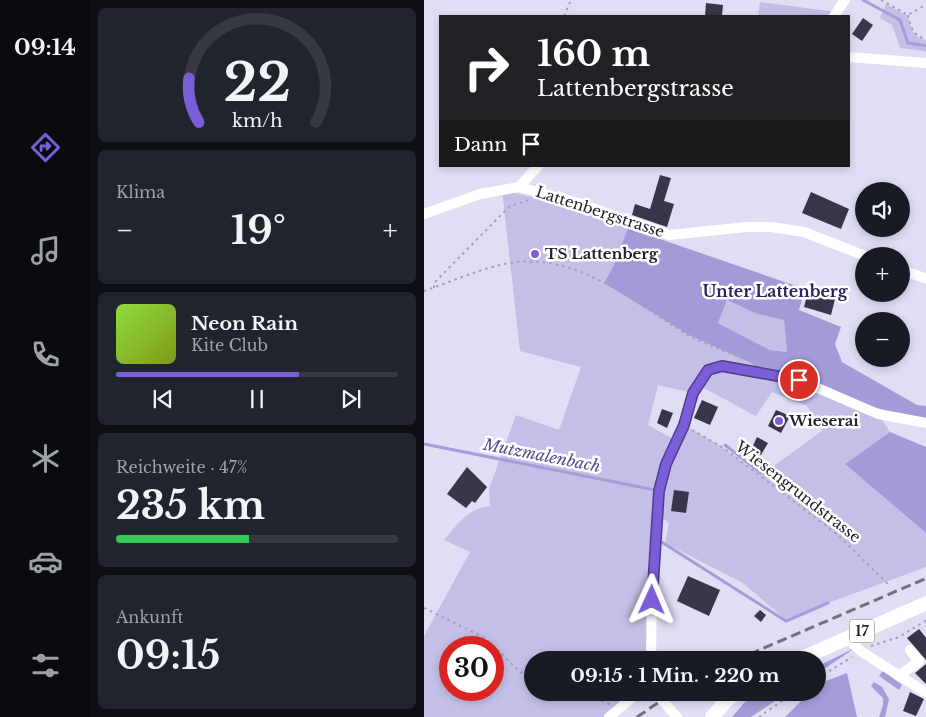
<!DOCTYPE html>
<html lang="de">
<head>
<meta charset="utf-8">
<style>
  body { margin:0; font-family:"Libre Baskerville",serif; background:#20242c; color:#f1f3f6; height:100vh; display:flex; flex-direction:column; font-size:19px; white-space:nowrap }
  * { box-sizing:border-box; margin:0 }
  p { font-size:16px; color:#9ea1a6 }
  .icon { flex:none; width:28px; height:28px; fill:none; stroke:currentColor; stroke-width:2; stroke-linecap:round; stroke-linejoin:round }
  .map { position:relative; flex:1; overflow:hidden }
  .side { display:flex; flex-direction:column; gap:8px; padding:8px; background:#0d0f14; width:334px }
  .side>* { flex:none }
  .guide { position:absolute; left:15px; top:15px; width:411px; height:152px; border-radius:0px; box-shadow:0 2px 8px #0003; background:#202124; color:#fff; overflow:hidden }
  .fabs { position:absolute; left:431px; top:182px; display:grid; gap:10px }
  .fabs a { display:grid; place-items:center; width:55px; height:55px; border-radius:50%; background:#171b24; box-shadow:0 2px 8px #0003; font-size:25px }
  .speed { position:absolute; left:15px; top:636px; display:flex; gap:10px; font-size:25px; font-weight:700; text-align:center }
  .speed>* { display:grid; place-content:center; width:65px; height:65px; border-radius:50%; background:#171b24; box-shadow:0 2px 8px #0003; line-height:1 }
  .speed .limit { border:8px solid #d22; background:#fff; color:#111 }
  .pin { position:absolute; display:grid; place-items:center; width:42px; height:42px; color:#fff; margin:-21px; border:2px solid #fff; border-radius:50%; box-shadow:0 1px 5px #0007 }
  .me { position:absolute; width:55px; margin:-28px; rotate:1deg; stroke-linejoin:round; filter:drop-shadow(0 0 4px #0008) }
  .turn { display:flex; align-items:center; gap:18px; height:105px; padding:0 15px; font-size:22px }
  .turn .icon { width:65px; height:65px; stroke-width:2.5 }
  .turn b { display:block; font-size:35px; line-height:42px }
  .then { display:flex; align-items:center; height:48px; padding:0 15px; background:#0003; gap:10px; font-size:19px }
  .big { font-size:38px; font-weight:800; line-height:1.1 }
  .side .card { flex:1; display:flex; flex-direction:column; justify-content:center; gap:8px; min-width:0; padding:0 18px; border-radius:8px; background:#20242c }
  .side .dial { align-items:center; gap:0 }
  .dial svg { height:130px; overflow:visible; fill:none; stroke:#363941; stroke-width:7; stroke-linecap:round; text-anchor:middle }
  .dial text { fill:#f1f3f6; stroke:none }
  .song { display:flex; align-items:center; gap:15px }
  .cover { width:60px; height:60px; border-radius:8px; background:linear-gradient(135deg,hsl(90 70% 55%),hsl(70 70% 35%)) }
  .played { height:5px; border-radius:2px; background:linear-gradient(90deg,#7a5dd7 65%,#363941 65%) }
  .keys { display:flex; justify-content:space-around; direction:ltr }
  .heat { display:flex; justify-content:space-between; align-items:center; font-size:28px; direction:ltr }
  .charge { height:8px; border-radius:4px; background:linear-gradient(90deg,#34c759 47%,#363941 0) }
  .trip { position:absolute; left:100px; top:651px; width:302px; height:50px; border-radius:25px; background:#171b24; box-shadow:0 2px 8px #0003; font-weight:800; line-height:50px; text-align:center }
  main { display:flex; flex:1; min-height:0 }
  .menu { display:flex; flex-direction:column; width:90px; justify-content:space-around; align-items:center; background:#090b0e; color:#9ea1a6 }
  .menu .icon { width:35px; height:35px }
  .menu .selected { color:#7a5dd7 }
  .menu b { font-size:22px; color:#f1f3f6 }
  .map>svg:first-child { display:block }
  .green { fill:#c3bfe7; fill-rule:evenodd }
  .forest { fill:#a39bd7; fill-rule:evenodd }
  .water { fill:#a59dda }
  .lines { fill:none; stroke-linecap:round; stroke-linejoin:round }
  .stream { stroke:#a59dda; stroke-width:3 }
  .building { fill:#383648 }
  .path { stroke:#a3a2b4; stroke-width:2; stroke-dasharray:2.5 4; stroke-linecap:butt }
  .minor { stroke:#fff; stroke-width:10 }
  .major { stroke:#fff; stroke-width:14 }
  .rail { stroke:#72717f; stroke-width:3; stroke-dasharray:10 5; stroke-linecap:butt }
  .route-casing { stroke:#4f3c8c; stroke-width:12 }
  .route { stroke:#7a5dd7; stroke-width:9 }
  .poi-dot { fill:#7a5dd7; stroke:#fff; stroke-width:2 }
  .labels { text-anchor:middle; stroke-width:5; stroke-linejoin:round; paint-order:stroke }
  .shield { fill:#fff; stroke:#65646a; stroke-width:1 }
  .shield-label { font-size:14px; font-weight:bold; fill:#23222a }
  .street-label { font-size:15px; fill:#23222a; stroke:#fff }
  .poi-label { font-size:15px; font-weight:bold; fill:#23222a; stroke:#fff; text-anchor:start }
  .neighbourhood-label { font-size:16px; font-weight:bold; fill:#30225c; stroke:#fff }
  .water-label { font-size:16px; font-style:italic; fill:#584893; stroke:#fff }
</style>
</head>
<body>
<main>
<nav class="menu">
<b>09:14</b>
<svg class="icon selected" aria-label="directions" viewBox="0 0 24 24"><path d="M12 3l9 9-9 9-9-9zM9 14v-3h6M13 9l2 2-2 2"/></svg>
<svg class="icon" aria-label="music" viewBox="0 0 24 24"><path d="M9 18V5l10-2v13"/><circle cx="6" cy="18" r="3"/><circle cx="16" cy="16" r="3"/></svg>
<svg class="icon" aria-label="phone" viewBox="0 0 24 24"><path d="M5 4h4l2 5-3 2q2 4 5 5l2-3 5 2v4C11 20 4 13 5 4z"/></svg>
<svg class="icon" aria-label="climate" viewBox="0 0 24 24"><path d="M12 3v18M4 7l16 10M4 17L20 7"/></svg>
<svg class="icon" aria-label="car" viewBox="0 0 24 24"><path d="M5 17H2v-5l4-1 3-4h7l3 4 3 1v5h-3M9 17h6M6 11h13"/><circle cx="7" cy="17" r="2"/><circle cx="17" cy="17" r="2"/></svg>
<svg class="icon" aria-label="filters" viewBox="0 0 24 24"><path d="M4 7h16M4 17h16"/><circle cx="9" cy="7" r="2"/><circle cx="15" cy="17" r="2"/></svg>
</nav>
<section class="side">
<div class="card dial"><svg viewBox="0 0 100 80">
<path d="M14 69A42 42 0 1 1 86 69"/>
<path d="M14 69A42 42 0 0 1 8 42" stroke="#7a5dd7"/>
<text x="50" y="56" font-size="32" font-weight="700">22</text>
<text x="50" y="72" font-size="11">km/h</text>
</svg></div>
<div class="card"><p>Klima</p>
<div class="heat"><a>−</a><b class="big">19°</b><a>+</a></div>
</div>
<div class="card">
<div class="song"><i class="cover"></i><div><b>Neon Rain</b><p>Kite Club</p></div></div>
<div class="played"></div>
<div class="keys"><svg class="icon" aria-label="previous" viewBox="0 0 24 24"><path d="M18 5L8 12l10 7zM5 5v14"/></svg><svg class="icon" aria-label="pause" viewBox="0 0 24 24"><path d="M8 5v14M16 5v14"/></svg><svg class="icon" aria-label="next" viewBox="0 0 24 24"><path d="M6 5l10 7-10 7zM19 5v14"/></svg></div>
</div>
<div class="card"><p>Reichweite · 47%</p><b class="big">235 km</b><div class="charge"></div></div>
<div class="card"><p>Ankunft</p><b class="big">09:15</b></div>
</section>
<div class="map">
<svg width="503" height="717" viewBox="0 0 503 717">
  <rect width="100%" height="100%" fill="#e0def5"/>
  <g class="green">
    <polygon points="336,2 413,12 411,16 334,16"/>
    <path d="M462 4 484 16C487 28 489 38 502 40V53L501 51 476 48 468 25 456 18Z"/>
    <path d="M78 190 138 204 204 228 190 265 180 283 265 335 327 363 336 372 375 380 454 414 466 432 421 464 502 533V567L361 619 319 583 241 543 245 523 232 513 227 660H109V692L215 693 185 717H0V636L46 552 20 540C35 523 43 509 66 506L65 489 92 415 135 430 157 367 96 351ZM234 385 269 393 274 385 332 416 348 392 383 406 398 431 337 475 298 447 260 425 253 441 224 425ZM26 648H69V690H26Z"/>
    <polygon points="303,300 333,314 360,320 363,352 346,350 294,323"/>
  </g>
  <g class="forest">
    <path d="M204 228 381 289 375 310 417 327 411 344 418 362 493 405 502 406V423L335 372 327 363 265 335 180 283 190 265ZM303 300 333 314 360 320 363 352 346 350 294 323Z"/>
    <polygon points="466,432 502,447 502,533 421,464"/>
    <polygon points="431,648 394,673 394,666"/>
    <polygon points="340,693 363,693 327,717 308,717 321,702"/>
  </g>
  <g class="water">
    <polygon points="459,671 478,685 475,690 455,676"/>
    <polygon points="423,673 433,717 361,717 385,693 394,692 394,684"/>
    <polygon points="450,682 458,687 465,699 461,717 455,717 459,705 459,698 447,686"/>
  </g>
  <g class="lines">
    <g class="stream">
      <polyline points="439,0 476,20 484,43 503,46"/>
      <polyline points="0,444 231,490"/>
      <polyline points="301,445 337,473"/>
      <polyline points="396,516 417,533"/>
      <polyline points="236,541 362,621 404,603"/>
      <polyline points="394,670 399,667"/>
      <polyline points="323,717 359,692"/>
    </g>
  </g>
  <g class="building">
    <polygon points="282,3 299,5 298,16 281,16"/>
    <polygon points="439,18 449,25 438,41 428,34"/>
    <polygon points="236,175 247,178 240,201 250,204 243,227 208,215 211,204 226,209"/>
    <polygon points="387,192 425,209 417,229 378,213"/>
    <polygon points="384,291 411,299 407,315 380,307"/>
    <polygon points="278,400 294,407 286,425 270,418"/>
    <polygon points="238,409 249,413 243,428 233,423"/>
    <polygon points="352,410 366,416 357,433 344,426"/>
    <polygon points="333,437 344,443 337,455 327,450"/>
    <polygon points="43,467 63,487 51,503 48,501 42,508 23,494"/>
    <polygon points="250,490 265,492 262,513 247,511"/>
    <polygon points="264,576 296,590 285,616 253,601"/>
    <polygon points="336,610 342,615 337,622 330,616"/>
    <polygon points="495,629 503,639 503,685 491,673 502,664 502,660 483,638"/>
    <polygon points="486,692 500,699 492,716 479,711"/>
  </g>
  <g class="lines">
    <g class="path">
      <polyline points="457,0 484,15 503,4"/>
      <path d="M484 15C487 27 489 37 503 39"/>
      <polyline points="140,16 147,0"/>
      <polyline points="10,288 10,283 86,206 105,200"/>
      <path d="M0 291C26 282 53 270 80 264 150 249 209 302 264 335 282 345 302 351 320 359"/>
      <polyline points="268,430 298,447 414,535 466,586"/>
      <polyline points="0,608 61,638 96,672 109,677"/>
      <polyline points="447,646 475,637 503,620"/>
      <polyline points="394,678 428,657"/>
      <polyline points="153,692 186,704"/>
      <polyline points="335,717 371,692"/>
    </g>
    <g class="minor">
      <polyline points="410,16 421,0"/>
      <polyline points="425,57 503,63"/>
      <polyline points="95,187 114,166"/>
      <polyline points="0,214 56,194 95,187 154,203 245,235 323,227 347,227 380,232 441,256"/>
      <polyline points="478,270 503,279"/>
      <polyline points="423,638 438,652 501,692"/>
      <polyline points="227,660 228,581 235,491 242,465 260,425 269,393 284,370 298,366 375,380 454,414 503,423"/>
      <polyline points="475,676 495,661 486,650"/>
      <polyline points="231,692 253,717"/>
      <polyline points="185,717 215,692"/>
    </g>
    <g class="major">
      <polyline points="374,660 503,603"/>
      <polyline points="288,717 303,700 314,692"/>
    </g>
    <g class="rail">
      <polyline points="312,660 503,578"/>
      <polyline points="213,717 250,692"/>
    </g>
  </g>
  <g class="lines">
    <g class="route-casing">
      <polyline id="route" points="228,600 235,491 242,464 260,425 269,393 284,370 298,366 375,380"/>
    </g>
    <use href="#route" class="route"/>
  </g>
  <g class="poi-dot">
    <circle cx="111" cy="254" r="5"/>
    <circle cx="355" cy="421" r="5"/>
  </g>
  <g class="labels">
    <rect class="shield" x="425.5" y="619.5" width="25" height="23" rx="4"/>
    <g class="shield-label">
      <text x="438" y="636">17</text>
    </g>
    <g class="street-label">
      <text transform="translate(176 212) rotate(18)" y="5">Lattenbergstrasse</text>
      <text transform="translate(374 492) rotate(38)" y="5">Wiesengrundstrasse</text>
    </g>
    <g class="poi-label">
      <text x="121" y="259">TS Lattenberg</text>
      <text x="365" y="426">Wieserai</text>
    </g>
    <g class="neighbourhood-label">
      <text x="351" y="297">Unter Lattenberg</text>
    </g>
    <g class="water-label">
      <text transform="translate(118 455) rotate(11)" y="6">Mutzmalenbach</text>
    </g>
  </g>
</svg>
<div class="fabs">
<a><svg class="icon" aria-label="sound" viewBox="0 0 24 24"><path d="M4 9h4l5-4v14l-5-4H4zM17 9q2 3 0 6"/></svg></a>
<a>+</a>
<a>−</a>
</div>
<div class="speed"><div class="limit">30</div></div>
<div class="pin" style="left:375px;top:380px;background:#d93025"><svg class="icon" aria-label="arrive" viewBox="0 0 24 24"><path d="M6 21V4h12l-3 4 3 4H6"/></svg></div>
<svg class="me" style="left:228px;top:600px" viewBox="-20 -20 40 40"><path d="M0-17L14 15 0 8-14 15z" fill="#7a5dd7" stroke="#fff" stroke-width="4"/></svg>
<div class="trip">09:15 · 1 Min. · 220 m</div>
<div class="guide">
<div class="turn"><svg class="icon" aria-label="right" viewBox="0 0 24 24"><path d="M7 20v-9h11M14 6l5 5-5 5"/></svg><div><b>160 m</b>Lattenbergstrasse</div></div>
<div class="then">Dann<svg class="icon" aria-label="arrive" viewBox="0 0 24 24"><path d="M6 21V4h12l-3 4 3 4H6"/></svg></div>
</div>
</div>
</main>
</body>
</html>
